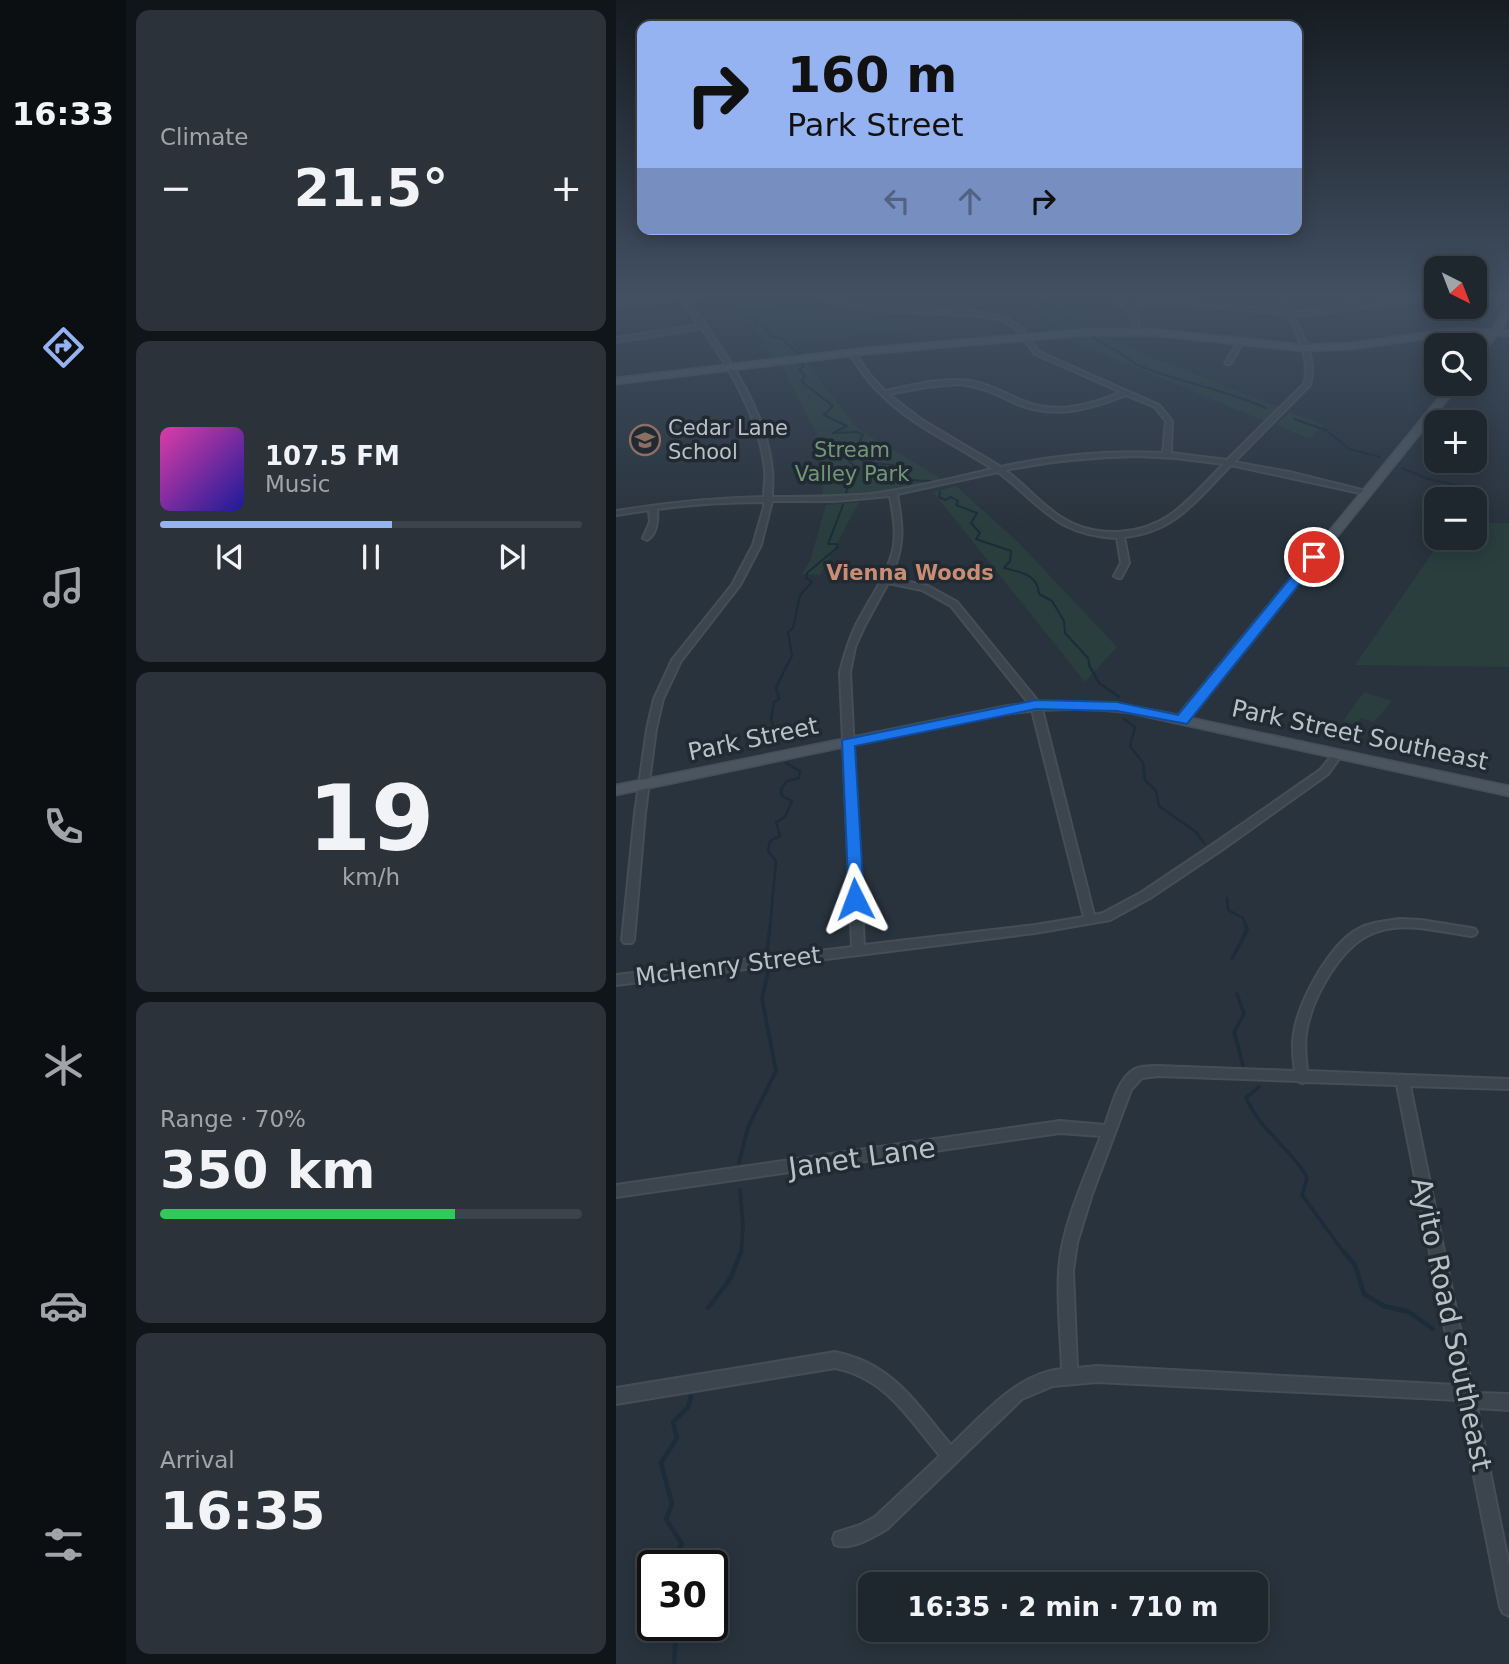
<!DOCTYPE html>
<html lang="en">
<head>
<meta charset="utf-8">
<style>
  body { margin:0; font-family:"DejaVu Sans",sans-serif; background:#2b323a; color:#f1f3f6; height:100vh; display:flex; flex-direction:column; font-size:26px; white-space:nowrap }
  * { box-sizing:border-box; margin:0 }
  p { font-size:23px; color:#a1a5aa }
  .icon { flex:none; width:38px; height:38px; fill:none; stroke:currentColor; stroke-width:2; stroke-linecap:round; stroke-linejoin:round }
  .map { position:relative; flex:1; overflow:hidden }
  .panel { display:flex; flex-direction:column; gap:10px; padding:10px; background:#101519; width:490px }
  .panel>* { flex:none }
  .hud { position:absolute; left:21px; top:21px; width:665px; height:214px; border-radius:14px; box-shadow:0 4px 18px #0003,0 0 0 2px #3c434a; background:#95b2f1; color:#111; overflow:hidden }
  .needle { width:46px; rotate:138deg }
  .controls { position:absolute; left:808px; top:256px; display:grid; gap:14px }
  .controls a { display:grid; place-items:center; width:63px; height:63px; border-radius:14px; background:#1e262e; box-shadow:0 4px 18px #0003,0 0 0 2px #3c434a; font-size:35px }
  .speed { position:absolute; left:21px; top:1550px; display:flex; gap:14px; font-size:35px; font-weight:700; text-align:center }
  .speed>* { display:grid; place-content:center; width:91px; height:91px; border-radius:50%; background:#1e262e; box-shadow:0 4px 18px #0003,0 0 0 2px #3c434a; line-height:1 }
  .speed .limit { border:4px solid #111; border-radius:10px; background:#fff; color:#111 }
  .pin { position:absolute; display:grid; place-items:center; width:60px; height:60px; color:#fff; margin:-30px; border:4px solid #fff; border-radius:50%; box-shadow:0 2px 7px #0007 }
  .me { position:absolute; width:77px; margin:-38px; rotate:357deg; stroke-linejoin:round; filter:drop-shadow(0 0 5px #0008) }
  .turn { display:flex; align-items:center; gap:24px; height:147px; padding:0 35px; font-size:32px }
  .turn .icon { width:91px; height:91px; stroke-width:2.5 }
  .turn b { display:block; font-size:49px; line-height:60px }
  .lanes { display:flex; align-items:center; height:66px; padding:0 35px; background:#0003; justify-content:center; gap:35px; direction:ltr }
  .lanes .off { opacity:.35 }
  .big { font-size:52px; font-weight:700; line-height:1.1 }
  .panel .tile { flex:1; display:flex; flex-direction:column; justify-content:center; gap:10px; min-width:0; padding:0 24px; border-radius:14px; background:#2b323a }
  .panel .dial { align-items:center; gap:0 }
  .dial b { font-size:91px; line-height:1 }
  .song { display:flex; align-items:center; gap:21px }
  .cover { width:84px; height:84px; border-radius:10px; background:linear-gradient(135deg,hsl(320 70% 55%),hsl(240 70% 35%)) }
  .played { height:7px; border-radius:4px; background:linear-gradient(90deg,#95b2f1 55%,#3c434a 55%) }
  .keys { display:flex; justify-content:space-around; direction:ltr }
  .heat { display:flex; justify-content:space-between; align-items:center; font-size:38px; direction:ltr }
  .charge { height:10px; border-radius:5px; background:linear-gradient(90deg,#34c759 70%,#3c434a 0) }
  .trip { position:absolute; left:242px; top:1572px; width:410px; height:70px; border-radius:14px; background:#1e262e; box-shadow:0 4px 18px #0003,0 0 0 2px #3c434a; font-weight:700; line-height:70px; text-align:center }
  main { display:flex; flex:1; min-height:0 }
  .tabs { display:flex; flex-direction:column; width:126px; justify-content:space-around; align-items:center; background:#0c0f12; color:#a1a5aa }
  .tabs .icon { width:49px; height:49px }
  .tabs .on { color:#95b2f1 }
  .tabs b { font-size:32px; color:#f1f3f6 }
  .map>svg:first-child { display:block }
  .green { fill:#2a3e3e }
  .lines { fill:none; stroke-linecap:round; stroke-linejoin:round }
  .stream-far3 { stroke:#1c2c39; stroke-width:2 }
  .stream-far2 { stroke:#1c2c39; stroke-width:2.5 }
  .stream-far1 { stroke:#1c2c39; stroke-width:3.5 }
  .stream { stroke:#1c2c39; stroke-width:4.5 }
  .street-casing { stroke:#454e56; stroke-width:4 }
  .secondary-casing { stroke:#454e56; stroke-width:3 }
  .street { fill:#3c454d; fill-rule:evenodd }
  .secondary { fill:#4a555f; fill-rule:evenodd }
  .route { fill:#1a73e8; stroke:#114b97; stroke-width:2 }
  .labels { text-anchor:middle; stroke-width:7; stroke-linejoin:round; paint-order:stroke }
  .far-poi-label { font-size:21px; fill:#b8c0c8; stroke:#212a32; text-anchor:start }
  .far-park-label { font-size:21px; fill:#729676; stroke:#212a32 }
  .far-neighbourhood-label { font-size:21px; font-weight:bold; fill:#c88d73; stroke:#212a32 }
  .street-label { font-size:24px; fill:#b8c0c8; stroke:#212a32 }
  .near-street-label { font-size:28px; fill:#b8c0c8; stroke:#212a32 }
</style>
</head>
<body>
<main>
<nav class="tabs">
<b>16:33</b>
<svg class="icon on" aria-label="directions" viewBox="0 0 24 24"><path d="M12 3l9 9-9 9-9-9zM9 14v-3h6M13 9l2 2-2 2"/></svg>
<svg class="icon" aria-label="music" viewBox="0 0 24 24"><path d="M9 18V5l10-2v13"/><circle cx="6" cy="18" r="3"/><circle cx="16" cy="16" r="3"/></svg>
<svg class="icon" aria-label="phone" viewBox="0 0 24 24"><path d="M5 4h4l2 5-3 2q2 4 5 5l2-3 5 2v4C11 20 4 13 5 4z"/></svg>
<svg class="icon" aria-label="climate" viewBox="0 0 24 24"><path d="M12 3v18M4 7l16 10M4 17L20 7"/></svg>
<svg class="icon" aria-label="car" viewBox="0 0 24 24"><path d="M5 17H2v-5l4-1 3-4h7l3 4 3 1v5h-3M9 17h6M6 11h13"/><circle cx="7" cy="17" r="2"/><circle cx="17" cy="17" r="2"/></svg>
<svg class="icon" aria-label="filters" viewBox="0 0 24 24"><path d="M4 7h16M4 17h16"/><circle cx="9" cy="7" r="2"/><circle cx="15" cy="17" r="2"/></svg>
</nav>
<section class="panel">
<div class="tile"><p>Climate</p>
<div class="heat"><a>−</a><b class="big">21.5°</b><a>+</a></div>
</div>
<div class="tile">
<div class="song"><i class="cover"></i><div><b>107.5 FM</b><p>Music</p></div></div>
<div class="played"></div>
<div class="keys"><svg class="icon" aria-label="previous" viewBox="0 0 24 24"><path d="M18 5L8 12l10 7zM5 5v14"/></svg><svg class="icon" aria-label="pause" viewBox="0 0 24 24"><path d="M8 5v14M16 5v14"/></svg><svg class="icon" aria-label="next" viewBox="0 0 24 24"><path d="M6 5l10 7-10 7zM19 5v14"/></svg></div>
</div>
<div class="tile dial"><b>19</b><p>km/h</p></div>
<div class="tile"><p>Range · 70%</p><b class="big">350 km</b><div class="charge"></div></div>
<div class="tile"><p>Arrival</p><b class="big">16:35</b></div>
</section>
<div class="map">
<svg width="893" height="1664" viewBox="0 0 893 1664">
  <rect width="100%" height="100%" fill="#28333d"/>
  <g class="green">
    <polygon points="106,295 158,296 188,314 235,324 298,330 179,341 180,356 158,358 117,300"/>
    <path d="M377 295C433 295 436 290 480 328L442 331 408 299Z"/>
    <polygon points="492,334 491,337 500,343 663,407 648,421 446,337"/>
    <polygon points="189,361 241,428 327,480 268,491 207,496 203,439 165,365"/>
    <polygon points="673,412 707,425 694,439 660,425"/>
    <polygon points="340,486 402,542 501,647 469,682 317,492"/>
    <polygon points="243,502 204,575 186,574 194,561 210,505"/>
    <polygon points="859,523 893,523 893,667 739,665 821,546 829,537 847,537 852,543 859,543"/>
    <polygon points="748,692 776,701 758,722 745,718 740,725 727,721"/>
  </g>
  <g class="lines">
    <g class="stream-far3">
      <polyline points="124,295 136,300 136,306 130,310 153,310 138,324 151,329 155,336 166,339 183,354"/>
      <polyline points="417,295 463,326"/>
      <path d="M476 336C483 343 486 343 494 347 505 352 514 363 526 367 567 383 611 390 650 408"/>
      <polyline points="183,363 188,366 183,370 189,375 186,382 217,406 208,415 231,426 217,433 242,432 247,435 239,449 246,451 247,462 278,465 278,475 289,480 314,481"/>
      <polyline points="678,419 710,430 733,449 764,457"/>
      <polyline points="786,468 812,479 868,491"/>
      <path d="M324 492 323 497 329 500 335 497 342 501 340 505 361 513 355 523 364 533 360 539 395 551 394 561 388 568C404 572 422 574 423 594L436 601 448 621 449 633 472 658 474 667"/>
      <polyline points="230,493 238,466 233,461 245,456"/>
      <polyline points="170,667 176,656 172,632 177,628 184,595 196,582 190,578 191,573 222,547 221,544 212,544 227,505"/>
    </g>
    <g class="stream-far2">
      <polyline points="473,665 483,683 503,697"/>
      <polyline points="508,719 519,727 514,746 527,763 529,780 540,791 543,806 580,832 588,843"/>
      <polyline points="163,744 155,719 158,702 163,699 160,688 171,665"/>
      <polyline points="611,898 612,910 627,918 630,927"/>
      <polyline points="154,927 160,861 152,851 154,841 164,836 160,822 169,817 176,801 166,796 165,789 171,781 183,778 184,771 170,763"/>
    </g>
    <g class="stream-far1">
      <polyline points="151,953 154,926"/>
      <polyline points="616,959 631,930 630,926"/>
      <polyline points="621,994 628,1014 618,1032 627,1065"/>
      <path d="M643 1087 630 1098C644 1129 670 1145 688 1172L691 1178 686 1195 729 1254"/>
      <polyline points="123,1163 132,1127 160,1071 146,999 152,972"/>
      <polyline points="124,1190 127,1226 125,1254"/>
    </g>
    <g class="stream">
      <polyline points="728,1252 739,1265 748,1294 768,1306 793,1312 817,1329"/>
      <polyline points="92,1308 114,1279 125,1252"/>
      <polyline points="56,1566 54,1564 66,1544 50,1519 56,1504 45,1463 61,1438 57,1422 72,1407 75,1397"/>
      <polyline points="58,1664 60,1633 68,1626"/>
    </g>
    <g class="street-casing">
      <g id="street">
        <path d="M74 295H89L71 298C106 349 150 406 156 470 157 479 156 488 156 497 188 497 221 497 254 494 296 489 336 478 377 469 341 445 298 427 267 396 253 384 243 368 233 353L234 352H238L254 375 269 391C297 385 326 377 355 381 373 384 388 393 405 400 439 415 472 406 505 392L419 354 400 328 384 319 362 316 251 310 196 296 195 295H203L251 306 362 312 388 317 404 326 423 352 543 405 556 421 555 453 611 460 688 384C695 360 682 335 671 314L555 303 515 306 522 319 523 332 520 334 517 332C517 309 507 307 492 295H498L512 303 555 299 669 311 658 295H664L675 311 685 312 738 305 727 295H733L744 304 821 295V298L685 316 677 315C688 336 701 361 694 385L618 462 673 472 750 491H753V495L615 465C581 499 560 532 508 537L513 563 505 578H502L498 576 505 563 501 538C439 535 427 506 382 472L281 494C287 527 289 547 274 578L312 586 341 602 425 705 478 915 487 913 526 892 599 843 704 770 719 752H725L727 754 725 756 712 774 607 849 534 898 494 920 419 933 0 985V975L236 947 224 672C228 656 233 640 240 625 253 599 273 574 278 545 280 528 277 512 274 496L219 501H156L145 545 124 585 65 661 47 699 40 729 29 813 18 940 16 943H8L6 940 19 813 31 729 38 699 56 660 116 585 137 545 148 507V502C112 502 77 504 41 509 42 520 41 534 31 540L27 538 34 522 33 510 0 515V511C49 503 98 498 148 497 148 488 150 479 149 470 144 418 114 370 86 328L0 342V338L83 325 65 299 0 306V302ZM342 384C364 386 380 394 399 403 437 420 473 410 510 395L539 407 550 421 547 453C492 450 438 455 385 467L306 420 272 394 310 387ZM521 456 560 458 608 464C574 497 554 529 503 532 481 533 461 528 443 516 423 502 408 484 389 470 433 461 477 457 521 456ZM272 583 306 590 335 606 415 706 468 917 419 925 248 945 234 672 239 647 249 625Z"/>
        <polygon points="622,342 627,343 614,364 610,364 609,363"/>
        <path d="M784 919 805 920 855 928 859 929 861 932 859 935 855 936C826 932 792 922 763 931 726 941 696 997 690 1033 688 1046 690 1059 691 1071L893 1079V1089L794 1086 856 1387 859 1393 893 1394V1410L861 1408 893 1565V1616L887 1613 884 1607 843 1400 481 1382 437 1386 406 1399 271 1529C257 1537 235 1551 219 1545L217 1539 219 1533 244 1525 259 1517 324 1456C293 1419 270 1378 219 1368L0 1404V1388L219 1352C278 1364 299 1403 335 1445 366 1416 401 1373 446 1369 445 1337 441 1303 443 1271 445 1228 469 1177 485 1136L444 1133 0 1197V1185L444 1121 489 1125C496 1107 501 1079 519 1069 525 1066 535 1066 542 1066L679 1071C677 1058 676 1045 678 1033 683 1001 713 945 742 929 755 922 770 921 784 919ZM542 1076 681 1081 686 1083 690 1082 781 1085 840 1385 481 1366 461 1368 457 1271 461 1243 476 1194 515 1090 526 1078Z"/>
      </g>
    </g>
    <g class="secondary-casing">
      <g id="secondary">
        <polygon points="893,303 893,315 885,330 893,330 893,336 881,335 859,363 859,353 872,335 842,334 736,349 688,351 536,335 474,335 250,354 0,384 0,378 250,348 474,329 536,329 688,345 736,343 842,328 876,330 889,306"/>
        <path d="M835 383H845L575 718 893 786V796L514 713C466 707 419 709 371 717L0 795V785L389 706C449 697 503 702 562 715Z"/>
      </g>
    </g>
    <use href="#street" class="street"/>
    <use href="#secondary" class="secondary"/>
  </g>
  <linearGradient id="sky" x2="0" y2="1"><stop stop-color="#161c22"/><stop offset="0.56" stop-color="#425062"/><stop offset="1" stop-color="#425062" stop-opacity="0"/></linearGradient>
  <rect width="893" height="527" fill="url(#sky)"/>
  <polygon class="route" points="694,554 705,557 571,724 501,711 420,709 239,746 248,899 239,905 233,903 226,740 420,700 501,702 562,715"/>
  <defs>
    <g id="school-ring" transform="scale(1.575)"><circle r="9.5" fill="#212a32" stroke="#8d6e63" stroke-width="1.5"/><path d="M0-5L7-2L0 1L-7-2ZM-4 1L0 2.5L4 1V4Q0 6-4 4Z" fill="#8d6e63"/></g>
  </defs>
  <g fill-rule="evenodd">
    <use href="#school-ring" x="29" y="440"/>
  </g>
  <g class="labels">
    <g class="far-poi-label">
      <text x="52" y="435">Cedar Lane<tspan x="52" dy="24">School</tspan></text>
    </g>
    <g class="far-park-label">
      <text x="236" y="457">Stream<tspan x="236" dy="24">Valley Park</tspan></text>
    </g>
    <g class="far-neighbourhood-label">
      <text x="294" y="580">Vienna Woods</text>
    </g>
    <g class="street-label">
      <text transform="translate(744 735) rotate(12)" y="8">Park Street Southeast</text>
      <text transform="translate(137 739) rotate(-12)" y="8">Park Street</text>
      <text transform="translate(112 966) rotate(-7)" y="8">McHenry Street</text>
    </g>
    <g class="near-street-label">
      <text transform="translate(246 1157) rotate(-8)" y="10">Janet Lane</text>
      <text transform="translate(836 1324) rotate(78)" y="10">Ayito Road Southeast</text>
    </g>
  </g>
</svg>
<div class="controls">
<a><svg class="needle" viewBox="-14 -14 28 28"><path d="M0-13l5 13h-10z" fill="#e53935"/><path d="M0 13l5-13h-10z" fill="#a1a5aa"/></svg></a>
<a><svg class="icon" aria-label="search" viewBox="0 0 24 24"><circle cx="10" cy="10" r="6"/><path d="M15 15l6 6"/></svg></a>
<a>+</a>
<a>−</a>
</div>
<div class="speed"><div class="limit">30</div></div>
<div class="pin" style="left:698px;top:557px;background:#d93025"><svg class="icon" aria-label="arrive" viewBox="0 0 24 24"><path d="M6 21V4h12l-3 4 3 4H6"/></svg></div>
<svg class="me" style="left:239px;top:899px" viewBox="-20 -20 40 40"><path d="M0-17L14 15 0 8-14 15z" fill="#1a73e8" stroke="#fff" stroke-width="4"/></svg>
<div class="trip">16:35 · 2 min · 710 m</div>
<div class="hud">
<div class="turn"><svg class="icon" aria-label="right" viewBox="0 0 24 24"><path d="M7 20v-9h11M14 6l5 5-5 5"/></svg><div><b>160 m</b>Park Street</div></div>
<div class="lanes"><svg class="icon off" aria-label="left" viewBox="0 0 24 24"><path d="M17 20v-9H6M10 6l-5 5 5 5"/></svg><svg class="icon off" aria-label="ahead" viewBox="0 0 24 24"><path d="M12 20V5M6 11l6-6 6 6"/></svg><svg class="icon" aria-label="right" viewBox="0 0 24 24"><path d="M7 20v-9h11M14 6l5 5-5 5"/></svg></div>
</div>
</div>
</main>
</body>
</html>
